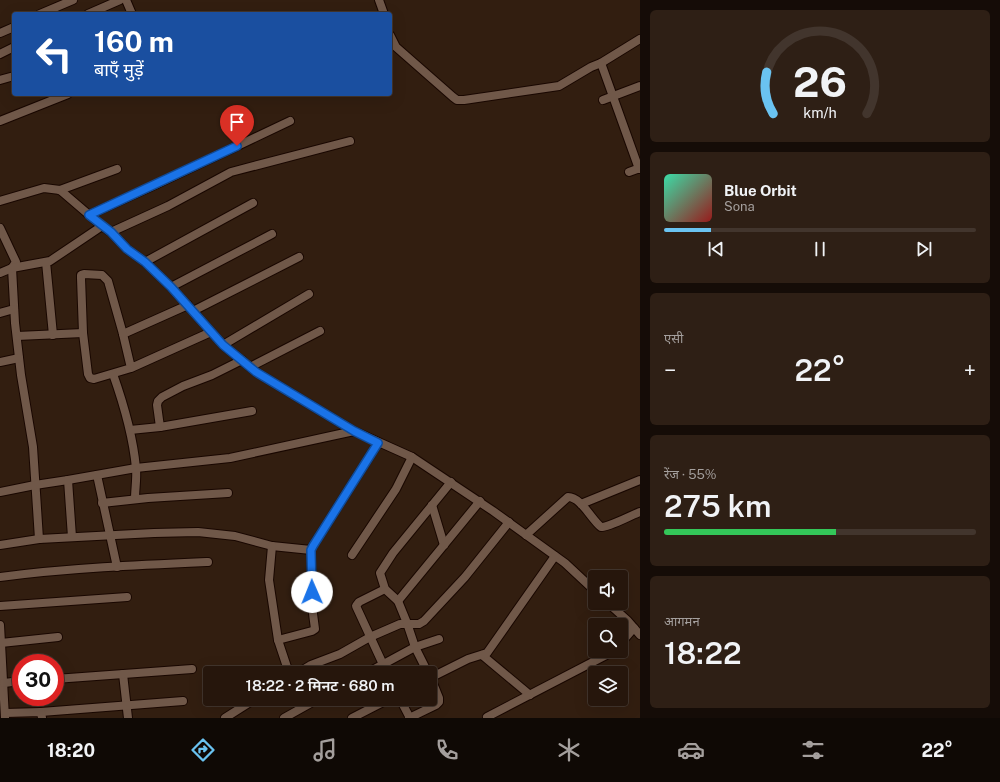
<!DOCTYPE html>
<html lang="hi">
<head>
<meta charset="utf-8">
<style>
  body { margin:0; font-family:"Public Sans","Noto Sans Devanagari",sans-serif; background:#2e1f15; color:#f1f3f6; height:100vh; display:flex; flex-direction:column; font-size:15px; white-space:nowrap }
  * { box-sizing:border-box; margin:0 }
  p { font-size:13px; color:#a49f9d }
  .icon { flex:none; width:22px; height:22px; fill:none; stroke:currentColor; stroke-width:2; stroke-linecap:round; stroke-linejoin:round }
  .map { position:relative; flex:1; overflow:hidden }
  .details { display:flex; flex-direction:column; gap:10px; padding:10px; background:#150c07; width:360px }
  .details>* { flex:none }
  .top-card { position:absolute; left:12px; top:12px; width:380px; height:84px; border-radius:4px; box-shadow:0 4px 16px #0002,0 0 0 1px #42352d; background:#1a4fa0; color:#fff; overflow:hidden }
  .fabs { position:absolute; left:588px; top:570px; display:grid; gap:8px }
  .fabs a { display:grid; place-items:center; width:40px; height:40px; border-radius:4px; background:#26160c; box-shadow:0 4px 16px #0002,0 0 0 1px #42352d; font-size:20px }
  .speed { position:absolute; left:12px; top:654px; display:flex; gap:8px; font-size:20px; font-weight:700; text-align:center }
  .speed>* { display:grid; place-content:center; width:52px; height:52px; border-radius:50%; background:#26160c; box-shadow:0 4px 16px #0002,0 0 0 1px #42352d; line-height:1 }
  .speed .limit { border:6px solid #d22; background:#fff; color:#111 }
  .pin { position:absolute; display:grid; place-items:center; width:34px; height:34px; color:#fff; margin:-41px -17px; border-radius:50% 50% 50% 0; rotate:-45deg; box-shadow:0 0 4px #0007 }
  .pin .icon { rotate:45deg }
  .me { position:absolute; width:44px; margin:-22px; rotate:359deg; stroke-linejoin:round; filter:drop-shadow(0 0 3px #0008) }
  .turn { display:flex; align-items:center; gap:14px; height:84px; padding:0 16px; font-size:18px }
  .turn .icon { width:52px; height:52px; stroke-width:2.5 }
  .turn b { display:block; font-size:28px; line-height:34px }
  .big { font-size:30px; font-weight:600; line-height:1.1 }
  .details .widget { flex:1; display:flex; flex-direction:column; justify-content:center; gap:6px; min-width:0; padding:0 14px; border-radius:6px; background:#2e1f15 }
  .details .dial { align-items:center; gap:0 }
  .dial svg { height:104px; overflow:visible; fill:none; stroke:#42352d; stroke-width:7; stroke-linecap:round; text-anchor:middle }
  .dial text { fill:#f1f3f6; stroke:none }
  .song { display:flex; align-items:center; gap:12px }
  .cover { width:48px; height:48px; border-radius:6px; background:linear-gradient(135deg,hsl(160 70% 55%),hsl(0 70% 35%)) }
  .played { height:4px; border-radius:2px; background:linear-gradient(90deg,#6ac3f1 15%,#42352d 15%) }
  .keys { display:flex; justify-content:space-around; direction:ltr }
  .heat { display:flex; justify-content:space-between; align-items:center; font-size:22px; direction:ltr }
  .charge { height:6px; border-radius:3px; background:linear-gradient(90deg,#34c759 55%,#42352d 0) }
  .trip { position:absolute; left:203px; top:666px; width:234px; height:40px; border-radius:4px; background:#26160c; box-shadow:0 4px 16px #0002,0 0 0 1px #42352d; font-weight:600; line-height:40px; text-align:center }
  .dock { display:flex; height:64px; justify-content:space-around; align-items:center; background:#0f0905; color:#a49f9d }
  .dock .icon { width:28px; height:28px }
  .dock .on { color:#6ac3f1 }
  .dock b { font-size:18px; color:#f1f3f6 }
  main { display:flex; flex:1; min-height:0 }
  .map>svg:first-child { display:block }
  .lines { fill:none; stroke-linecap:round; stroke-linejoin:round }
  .minor-casing { stroke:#190700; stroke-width:10 }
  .minor { stroke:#705849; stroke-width:8 }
  .route-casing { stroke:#114b97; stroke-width:10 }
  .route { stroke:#1a73e8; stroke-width:7 }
</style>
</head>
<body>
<main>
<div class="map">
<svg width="640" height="718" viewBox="0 0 640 718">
  <rect width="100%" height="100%" fill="#321e10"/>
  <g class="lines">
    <g class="minor-casing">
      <g id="minor">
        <polyline points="126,0 132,14"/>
        <polyline points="379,0 384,14"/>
        <polyline points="40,14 73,0"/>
        <polyline points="88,14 120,0"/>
        <polyline points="0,33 14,27"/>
        <polyline points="390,35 396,47 453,97 457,100 464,100 559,86 591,67 601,63 640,39"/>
        <polyline points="0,54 14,47"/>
        <polyline points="601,63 639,169"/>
        <polyline points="0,80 14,76"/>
        <polyline points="603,100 640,86"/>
        <polyline points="0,121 68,94"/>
        <polyline points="629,172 640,168"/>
        <polyline points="60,190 117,169"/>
        <polyline points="0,201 44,188 60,190 102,226 111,232 127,249 145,262 171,287 223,345 256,372 354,431 412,457 493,511 565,563 595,591"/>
        <polyline points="89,215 157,184 290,121"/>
        <polyline points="0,228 16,262 12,268 15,323 21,375 33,447 39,539"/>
        <polyline points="111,232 168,206 231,172 350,141"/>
        <polyline points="46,262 53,335"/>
        <polyline points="145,262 253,203"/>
        <polyline points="0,273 12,268 50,261 102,226"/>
        <polyline points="171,287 272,234"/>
        <polyline points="193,311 299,257"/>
        <polyline points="0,313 14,309"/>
        <polyline points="123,334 188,305"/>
        <polyline points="17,336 83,333"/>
        <polyline points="223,345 309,294"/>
        <polyline points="0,362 19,358"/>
        <polyline points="250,367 320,331"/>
        <polyline points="131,368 123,334 108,281 102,275 84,274 81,275 81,278 83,333 88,374 90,378 94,379 131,368 211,332"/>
        <path d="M113 374C124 405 133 436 136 468 137 478 135 489 135 499"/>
        <polyline points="160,427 157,405 158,401 162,397 183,386 212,375 242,360"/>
        <polyline points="130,430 160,427 252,411"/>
        <polyline points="97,475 117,567"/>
        <polyline points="68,480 72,537"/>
        <polyline points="0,492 35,485 68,480 136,468 230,458 354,431"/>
        <polyline points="102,503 148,498 228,493"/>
        <polyline points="581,504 640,480"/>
        <polyline points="432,505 444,545"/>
        <path d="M526 535 568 497C581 497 591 519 601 527 610 527 629 516 640 512"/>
        <polyline points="0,545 39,539 154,533 198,532 235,536 272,546 311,550"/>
        <polyline points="272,546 269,580 278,640 289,673"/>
        <polyline points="352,555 396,489 412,457"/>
        <path d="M0 577C69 568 139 565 208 562"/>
        <polyline points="385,589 359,602 356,606 387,673"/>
        <polyline points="398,601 480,501"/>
        <polyline points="608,603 628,621 640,635"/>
        <polyline points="0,606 127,597"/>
        <polyline points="0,625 5,718"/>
        <polyline points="278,640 312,631 315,629 312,606 311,549 378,443"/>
        <polyline points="1,643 58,637"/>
        <polyline points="621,643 634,628"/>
        <polyline points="482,655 530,695"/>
        <polyline points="298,673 311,665 340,654 370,637 400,624 419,624 424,621 465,577 509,522"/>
        <polyline points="367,673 415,647 439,639"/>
        <polyline points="428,673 415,647 407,623 398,601 385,589 380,573 393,553 451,482"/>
        <polyline points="123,674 128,718"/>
        <polyline points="430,678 468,659 487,653 555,556"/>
        <polyline points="55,679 192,669"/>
        <polyline points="4,683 21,681"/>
        <polyline points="400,699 410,718"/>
        <polyline points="41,712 183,701"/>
        <polyline points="5,713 41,712 42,718"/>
        <polyline points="487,717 614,651"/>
        <polyline points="225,718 255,699"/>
        <polyline points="284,718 318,699"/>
        <polyline points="352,718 389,699"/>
        <polyline points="409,718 436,705 439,702 439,698 430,676"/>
      </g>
    </g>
    <use href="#minor" class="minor"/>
  </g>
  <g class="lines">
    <g class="route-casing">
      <polyline id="route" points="237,146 89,215 111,232 127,249 145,262 171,287 223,345 256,372 354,431 378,443 313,546 311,550 312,592"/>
    </g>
    <use href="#route" class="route"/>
  </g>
</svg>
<div class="fabs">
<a><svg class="icon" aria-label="sound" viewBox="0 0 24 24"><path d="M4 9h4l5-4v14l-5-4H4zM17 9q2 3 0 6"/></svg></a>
<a><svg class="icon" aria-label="search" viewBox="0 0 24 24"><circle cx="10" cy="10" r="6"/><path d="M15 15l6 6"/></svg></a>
<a><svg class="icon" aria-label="layers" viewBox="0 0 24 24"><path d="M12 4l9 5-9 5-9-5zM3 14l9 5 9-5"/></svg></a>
</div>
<div class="speed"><div class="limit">30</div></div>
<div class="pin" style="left:237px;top:146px;background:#d93025"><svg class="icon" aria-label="arrive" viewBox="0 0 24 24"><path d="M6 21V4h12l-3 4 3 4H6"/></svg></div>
<svg class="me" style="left:312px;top:592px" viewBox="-20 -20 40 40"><circle r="19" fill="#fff"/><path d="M0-13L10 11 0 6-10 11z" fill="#1a73e8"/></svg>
<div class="trip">18:22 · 2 मिनट · 680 m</div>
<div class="top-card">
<div class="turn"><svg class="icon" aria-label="left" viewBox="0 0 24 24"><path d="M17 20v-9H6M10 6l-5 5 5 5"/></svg><div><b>160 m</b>बाएँ मुड़ें</div></div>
</div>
</div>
<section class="details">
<div class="widget dial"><svg viewBox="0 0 100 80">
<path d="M14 69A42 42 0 1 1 86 69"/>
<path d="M14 69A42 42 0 0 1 9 37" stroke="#6ac3f1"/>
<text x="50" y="56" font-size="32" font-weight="700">26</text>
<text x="50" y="72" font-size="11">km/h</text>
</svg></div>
<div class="widget">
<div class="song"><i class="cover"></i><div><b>Blue Orbit</b><p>Sona</p></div></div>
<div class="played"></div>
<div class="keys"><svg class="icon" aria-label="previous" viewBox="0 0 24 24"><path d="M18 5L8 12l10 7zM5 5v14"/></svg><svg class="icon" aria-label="pause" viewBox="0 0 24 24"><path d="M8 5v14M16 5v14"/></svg><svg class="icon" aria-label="next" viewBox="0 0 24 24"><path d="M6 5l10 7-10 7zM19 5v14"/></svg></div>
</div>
<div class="widget"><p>एसी</p>
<div class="heat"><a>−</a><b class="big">22°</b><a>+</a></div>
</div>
<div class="widget"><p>रेंज · 55%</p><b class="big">275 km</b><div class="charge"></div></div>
<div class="widget"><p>आगमन</p><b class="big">18:22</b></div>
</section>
</main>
<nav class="dock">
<b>18:20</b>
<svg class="icon on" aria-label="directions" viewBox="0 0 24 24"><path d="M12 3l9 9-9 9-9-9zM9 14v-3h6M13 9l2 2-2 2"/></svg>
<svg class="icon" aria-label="music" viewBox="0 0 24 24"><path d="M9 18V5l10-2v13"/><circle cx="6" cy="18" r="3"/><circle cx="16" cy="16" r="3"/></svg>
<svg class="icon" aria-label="phone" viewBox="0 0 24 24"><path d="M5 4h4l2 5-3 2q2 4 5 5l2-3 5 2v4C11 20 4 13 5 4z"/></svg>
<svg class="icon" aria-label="climate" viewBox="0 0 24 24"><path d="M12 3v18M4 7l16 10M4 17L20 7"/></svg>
<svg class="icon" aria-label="car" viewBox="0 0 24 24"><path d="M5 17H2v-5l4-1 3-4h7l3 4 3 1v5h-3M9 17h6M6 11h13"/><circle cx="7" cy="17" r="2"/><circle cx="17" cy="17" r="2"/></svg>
<svg class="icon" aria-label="filters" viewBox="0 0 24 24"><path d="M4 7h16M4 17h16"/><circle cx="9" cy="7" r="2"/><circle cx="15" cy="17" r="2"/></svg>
<b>22°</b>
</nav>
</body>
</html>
